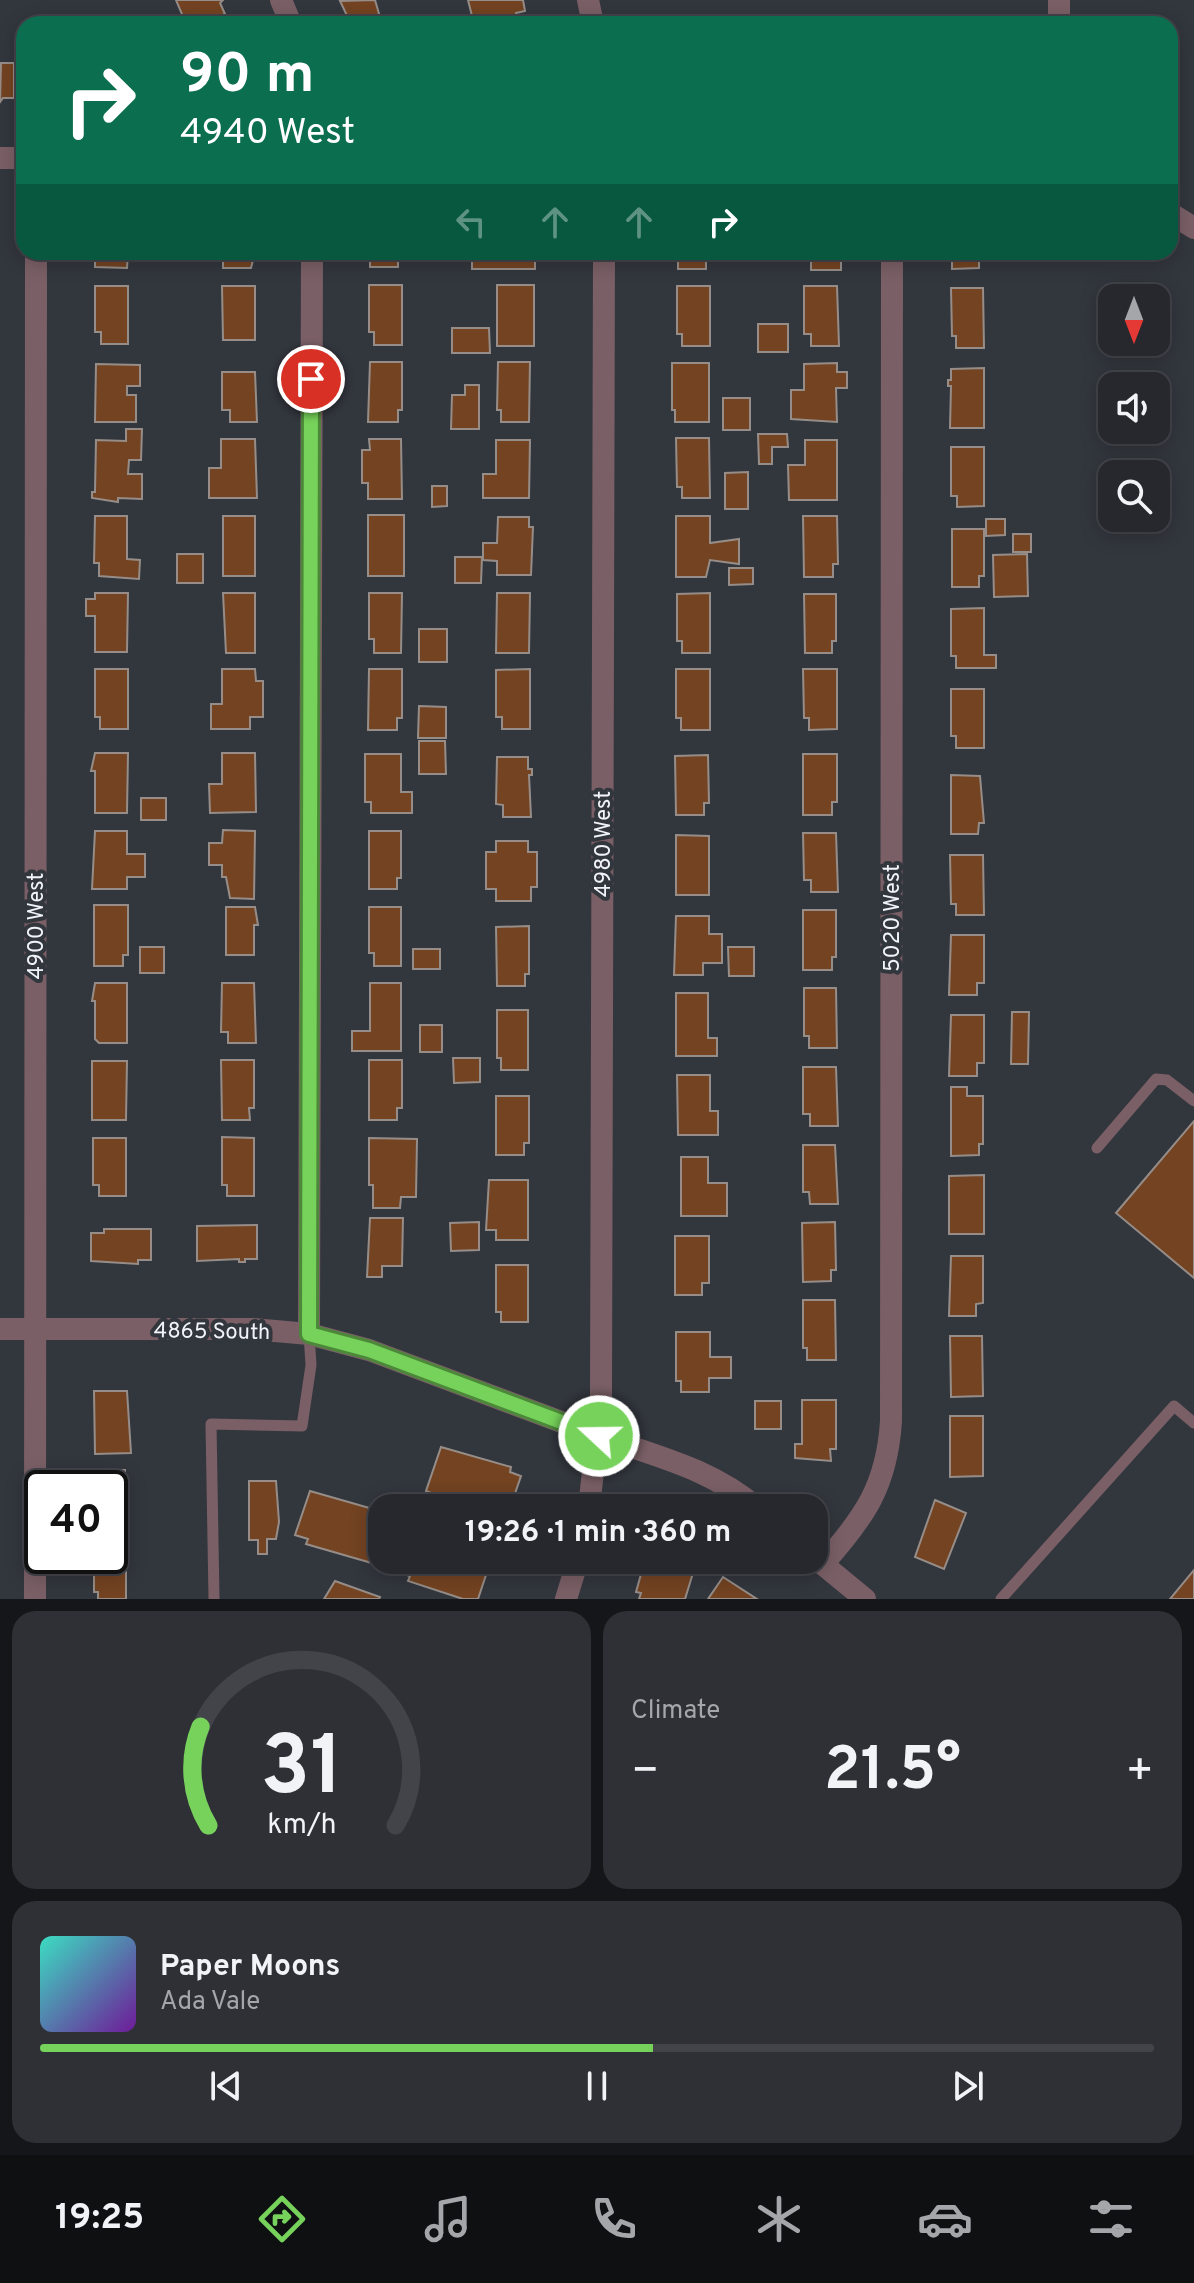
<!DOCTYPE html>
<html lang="en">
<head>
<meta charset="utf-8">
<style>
  body { margin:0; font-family:Overpass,sans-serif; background:#2e3036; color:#f1f3f6; height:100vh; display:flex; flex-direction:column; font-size:30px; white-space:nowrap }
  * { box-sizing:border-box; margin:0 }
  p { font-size:26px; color:#a4a6aa }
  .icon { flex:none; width:44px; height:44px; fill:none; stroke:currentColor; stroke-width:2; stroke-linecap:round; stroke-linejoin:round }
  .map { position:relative; height:1599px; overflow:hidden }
  .details { display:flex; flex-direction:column; gap:12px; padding:12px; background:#151619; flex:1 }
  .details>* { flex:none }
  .guide { position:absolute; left:16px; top:16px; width:1162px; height:244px; border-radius:24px; box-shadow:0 4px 20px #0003,0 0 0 2px #42444a; background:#0b6e4f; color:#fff; overflow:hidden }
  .needle { width:52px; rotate:180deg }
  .controls { position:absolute; left:1098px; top:284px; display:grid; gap:16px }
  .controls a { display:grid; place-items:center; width:72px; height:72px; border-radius:16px; background:#26282e; box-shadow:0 4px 20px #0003,0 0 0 2px #42444a; font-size:40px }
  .speed { position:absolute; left:24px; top:1470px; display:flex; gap:16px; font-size:40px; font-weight:700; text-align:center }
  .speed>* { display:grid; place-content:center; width:104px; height:104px; border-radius:50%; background:#26282e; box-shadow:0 4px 20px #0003,0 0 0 2px #42444a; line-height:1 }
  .speed .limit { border:4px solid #111; border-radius:12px; background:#fff; color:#111 }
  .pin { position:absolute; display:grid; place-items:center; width:68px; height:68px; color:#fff; margin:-34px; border:4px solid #fff; border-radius:50%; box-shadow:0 2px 8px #0007 }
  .me { position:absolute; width:88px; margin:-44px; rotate:291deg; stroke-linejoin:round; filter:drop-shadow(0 0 6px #0008) }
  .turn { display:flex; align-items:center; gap:28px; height:168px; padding:0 32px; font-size:36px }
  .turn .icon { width:104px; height:104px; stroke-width:2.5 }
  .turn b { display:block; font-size:56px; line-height:68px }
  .lanes { display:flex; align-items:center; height:76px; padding:0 32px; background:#0003; justify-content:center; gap:40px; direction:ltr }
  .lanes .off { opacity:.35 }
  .big { font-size:60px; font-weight:700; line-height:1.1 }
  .details .tile { flex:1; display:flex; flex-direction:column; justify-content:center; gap:12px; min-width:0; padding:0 28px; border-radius:24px; background:#2e3036 }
  .details .dial { align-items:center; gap:0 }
  .dial svg { height:208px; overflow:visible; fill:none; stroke:#42444a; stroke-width:7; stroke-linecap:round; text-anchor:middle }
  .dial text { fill:#f1f3f6; stroke:none }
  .song { display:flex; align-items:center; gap:24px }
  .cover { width:96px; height:96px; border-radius:12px; background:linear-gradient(135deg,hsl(170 70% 55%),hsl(280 70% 35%)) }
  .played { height:8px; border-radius:4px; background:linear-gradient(90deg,#76d25a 55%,#42444a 55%) }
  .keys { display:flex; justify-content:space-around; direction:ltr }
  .heat { display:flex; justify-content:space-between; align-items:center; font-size:44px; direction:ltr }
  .details .tiles { flex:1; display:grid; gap:12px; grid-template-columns:1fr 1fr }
  .tile:last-child { grid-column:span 2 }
  .trip { position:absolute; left:368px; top:1494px; width:460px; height:80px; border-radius:24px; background:#26282e; box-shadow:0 4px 20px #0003,0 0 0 2px #42444a; font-weight:700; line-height:80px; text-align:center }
  .menu { display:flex; height:128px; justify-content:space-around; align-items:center; background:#0f1012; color:#a4a6aa }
  .menu .icon { width:56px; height:56px }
  .menu .active { color:#76d25a }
  .menu b { font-size:36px; color:#f1f3f6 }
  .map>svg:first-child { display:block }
  .building { fill:#734322; stroke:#968d88; stroke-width:2 }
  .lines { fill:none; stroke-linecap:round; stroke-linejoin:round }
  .service { stroke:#7a5f66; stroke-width:11 }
  .minor { stroke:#7a5f66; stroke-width:22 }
  .tertiary { stroke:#7a5f66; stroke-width:22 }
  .route-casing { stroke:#4d883a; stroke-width:20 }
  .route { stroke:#76d25a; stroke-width:14 }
  .labels { text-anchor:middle; stroke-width:8; stroke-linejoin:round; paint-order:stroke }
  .street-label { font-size:22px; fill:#f0f3f7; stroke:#32363d }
</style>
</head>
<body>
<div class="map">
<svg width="1194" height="1599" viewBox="0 0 1194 1599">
  <rect width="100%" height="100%" fill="#32363d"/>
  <g class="building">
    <polygon points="176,0 223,0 220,3 225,14 197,24 193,15 184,19"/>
    <polygon points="375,0 382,24 351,24 340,1"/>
    <polygon points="468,0 523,0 525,11 516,13 519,24 474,24"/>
    <polygon points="1,63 14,63 14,98 3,98 0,102"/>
    <polygon points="95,252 128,252 127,268 95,267"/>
    <polygon points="223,252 255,252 251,268 223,268"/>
    <polygon points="370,252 402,252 402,256 398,256 398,267 370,267"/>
    <rect x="472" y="252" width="63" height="17"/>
    <polygon points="678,252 710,252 710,257 706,257 706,269 678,269"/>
    <polygon points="805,252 837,252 841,254 841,270 811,270 811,255 805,255"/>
    <polygon points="952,252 984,252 984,256 979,256 979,268 952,269"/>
    <polygon points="369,285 402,285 402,345 374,345 374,332 369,332"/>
    <rect x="497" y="285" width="37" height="61"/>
    <polygon points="95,286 128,286 128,344 101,344 101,332 95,332"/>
    <polygon points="222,286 255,286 255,340 223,340"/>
    <polygon points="677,286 710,286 710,346 682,346 682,334 677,334"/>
    <polygon points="804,286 837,286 839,346 811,346 811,334 804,334"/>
    <polygon points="951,288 983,288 984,348 956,348 956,336 952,336"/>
    <rect x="758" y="324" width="30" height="28"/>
    <polygon points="452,328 489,328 490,353 452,353"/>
    <polygon points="370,362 402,362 402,410 398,410 398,422 368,422"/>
    <polygon points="498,362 530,362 529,422 501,422 501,410 497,410"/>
    <polygon points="672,363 709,363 709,422 675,422 675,410 672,410"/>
    <polygon points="837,363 837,372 847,372 847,388 836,388 837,422 791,419 791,390 804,390 804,364"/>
    <polygon points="96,364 140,365 140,386 127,386 127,395 136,395 136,422 95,422"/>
    <polygon points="984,368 984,428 950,428 951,386 948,386 948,380 951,380 951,369"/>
    <polygon points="222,372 255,372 257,422 230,422 230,410 222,410"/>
    <polygon points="465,385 479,385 479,429 451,429 452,395 465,395"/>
    <rect x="723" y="398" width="27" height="32"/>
    <polygon points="126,429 142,429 141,460 129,460 128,474 142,474 142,499 118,498 118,502 92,498 92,492 95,492 96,440 126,441"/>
    <polygon points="758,434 787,434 788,447 772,447 772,464 759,464"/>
    <polygon points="676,438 709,438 710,498 682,498 682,487 677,487"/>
    <polygon points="221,439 255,439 257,498 209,498 209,468 221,468"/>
    <polygon points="369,439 401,439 402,499 368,499 368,483 362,483 362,450 370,450"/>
    <polygon points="496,440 530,440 529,498 483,498 483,474 496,474"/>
    <polygon points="805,440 837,440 837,500 789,500 788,465 805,465"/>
    <polygon points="951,447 984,447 984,506 957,507 957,496 951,496"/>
    <polygon points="748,472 748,509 725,509 725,473"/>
    <polygon points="432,486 447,486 447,506 432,507"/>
    <rect x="368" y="515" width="36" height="61"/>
    <polygon points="95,516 127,516 127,559 140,560 139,579 99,576 99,563 94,563"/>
    <rect x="223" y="516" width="32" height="60"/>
    <polygon points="676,516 710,516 710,543 739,539 739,564 710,560 706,577 676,577"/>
    <polygon points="803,516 837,516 838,564 833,564 833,577 804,577"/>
    <polygon points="498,517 529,517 529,527 533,527 531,575 497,575 497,561 483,560 483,543 497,543"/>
    <polygon points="986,519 1005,519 1005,535 986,536"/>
    <polygon points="952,529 984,529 984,576 979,576 979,587 952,587"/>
    <rect x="1013" y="534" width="18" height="18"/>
    <rect x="177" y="554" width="26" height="29"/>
    <polygon points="1027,554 1028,596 994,597 993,555"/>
    <polygon points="455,557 482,557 481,583 455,583"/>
    <polygon points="729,568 753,568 753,584 729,585"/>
    <polygon points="95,593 128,593 127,652 95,652 95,616 86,616 86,599 95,599"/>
    <polygon points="223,593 255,593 255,653 226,653"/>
    <polygon points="369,593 402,593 401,653 374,653 374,639 369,639"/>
    <polygon points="497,593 530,593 529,653 496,653"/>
    <polygon points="710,593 710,653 682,653 682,641 677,641 677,594"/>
    <polygon points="804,594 836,594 836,641 832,641 832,653 805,653"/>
    <polygon points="984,608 984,655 996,655 996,668 956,668 956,656 951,656 951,609"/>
    <rect x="419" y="629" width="28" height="33"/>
    <polygon points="95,669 128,669 128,729 100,729 100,717 95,717"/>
    <polygon points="222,669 255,669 256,681 263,681 263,717 250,717 250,729 211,729 211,704 222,704"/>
    <polygon points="369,669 402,669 402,718 397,718 397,730 368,730"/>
    <polygon points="530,669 530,729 502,729 502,717 496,717 496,670"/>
    <polygon points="676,669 710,669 710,730 681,730 681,718 676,718"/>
    <polygon points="803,669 837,669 837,729 809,730 809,718 804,718"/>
    <polygon points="951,689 984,689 984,748 956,748 956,736 951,736"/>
    <polygon points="419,706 446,707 446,738 418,738"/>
    <polygon points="419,741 445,741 446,774 419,774"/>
    <polygon points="95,753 128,753 127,813 95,813 95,771 91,771"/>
    <polygon points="222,753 255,753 256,812 210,813 209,784 222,784"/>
    <polygon points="365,754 401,754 401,792 412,792 412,813 371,813 371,802 365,802"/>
    <polygon points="803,754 837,754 837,802 832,802 832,815 803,815"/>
    <polygon points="708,755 709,803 704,803 704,815 676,815 675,756"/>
    <polygon points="497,757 528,757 528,769 532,769 532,775 529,775 531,817 503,817 503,805 496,804"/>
    <polygon points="951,775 980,776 984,823 979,823 978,834 951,834"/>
    <rect x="141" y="798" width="25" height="22"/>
    <polygon points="223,830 255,831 254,899 230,898 226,877 222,877 222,865 209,865 209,843 222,843"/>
    <polygon points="95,831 127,831 127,854 145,854 145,877 127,877 127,889 92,889"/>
    <polygon points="369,831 401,831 401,878 397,878 397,889 369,889"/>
    <polygon points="803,833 836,833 838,892 811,892 811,880 804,880"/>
    <polygon points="676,835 709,836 709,895 676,895"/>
    <polygon points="496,841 528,841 528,852 537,852 537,887 531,887 531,901 496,901 496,889 486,889 486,852 496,852"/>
    <polygon points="950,855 983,855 984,915 956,915 956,904 951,904"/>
    <polygon points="94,905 128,905 128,955 123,955 123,966 94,966"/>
    <polygon points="226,907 255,907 258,925 254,925 254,955 226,955"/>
    <polygon points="369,907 401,907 401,966 374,966 374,953 369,953"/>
    <polygon points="803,910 836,910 836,957 832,957 832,970 803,970"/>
    <polygon points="676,916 709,916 709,934 722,934 722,963 703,963 703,975 674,975"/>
    <polygon points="529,926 529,974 525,974 525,986 497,986 496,927"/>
    <polygon points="951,935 984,935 984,983 977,983 977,995 949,995"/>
    <rect x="140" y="947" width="24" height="26"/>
    <polygon points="728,947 754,947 754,976 729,976"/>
    <rect x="413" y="949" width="27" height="20"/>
    <polygon points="95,983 127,983 127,1043 99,1043 95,1039 95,1001 92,1001"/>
    <polygon points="222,983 254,983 256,1043 228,1043 228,1032 221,1032"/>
    <polygon points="370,983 401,983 401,1051 352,1051 352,1031 370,1031"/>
    <polygon points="804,988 836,988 837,1048 809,1048 809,1036 804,1036"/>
    <polygon points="676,993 708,993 708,1038 717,1038 717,1056 676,1056"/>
    <polygon points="497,1010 528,1010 528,1070 501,1070 501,1058 497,1058"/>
    <polygon points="1012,1012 1029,1012 1028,1064 1011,1064"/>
    <polygon points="951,1015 984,1015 984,1063 977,1063 977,1076 949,1076"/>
    <rect x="420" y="1025" width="22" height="27"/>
    <polygon points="453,1058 480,1058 480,1082 454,1083"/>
    <polygon points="221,1060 254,1060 254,1108 249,1108 250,1120 222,1120"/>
    <polygon points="369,1060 402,1060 402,1108 397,1108 397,1120 369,1120"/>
    <polygon points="92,1061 127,1061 126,1120 92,1120"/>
    <polygon points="803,1067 836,1067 838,1126 810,1126 810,1114 803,1114"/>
    <polygon points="677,1075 710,1075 710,1111 718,1111 718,1135 678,1135"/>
    <polygon points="951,1087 967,1087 967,1096 983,1096 983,1144 979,1144 979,1155 951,1156"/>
    <polygon points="496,1096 529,1096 529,1143 524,1143 524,1155 496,1155"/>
    <polygon points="1194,1121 1194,1278 1116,1213"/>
    <polygon points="222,1137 254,1138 254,1196 227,1196 227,1185 222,1185"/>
    <polygon points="93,1138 126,1138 126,1196 99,1196 99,1185 93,1185"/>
    <polygon points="369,1138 417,1139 416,1197 401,1197 400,1208 373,1208 373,1185 369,1185"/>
    <polygon points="803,1145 835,1145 838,1204 810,1204 809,1192 803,1192"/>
    <polygon points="681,1157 708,1157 708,1183 727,1183 727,1216 681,1216"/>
    <polygon points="984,1175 984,1234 949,1234 949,1176"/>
    <polygon points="489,1180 528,1180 528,1240 496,1240 496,1230 486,1230"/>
    <polygon points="370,1218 403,1218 402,1266 382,1266 382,1277 367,1277"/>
    <polygon points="479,1222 479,1250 451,1251 450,1223"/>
    <polygon points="835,1222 836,1270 831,1270 831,1281 803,1282 802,1223"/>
    <polygon points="257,1225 257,1259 245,1259 245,1262 239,1262 239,1259 197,1261 197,1226"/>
    <polygon points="104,1229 151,1229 151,1260 138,1260 138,1264 91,1261 91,1233 104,1233"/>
    <polygon points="675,1236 709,1236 709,1283 702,1283 702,1295 675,1295"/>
    <polygon points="951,1256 983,1256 983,1303 976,1304 976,1316 949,1316"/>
    <polygon points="496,1265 528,1265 528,1322 501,1322 501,1312 496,1312"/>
    <polygon points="803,1300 835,1300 836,1360 807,1360 807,1348 803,1348"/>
    <polygon points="676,1332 710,1332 710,1357 731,1357 731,1378 709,1378 709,1392 681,1392 681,1381 676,1381"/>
    <polygon points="950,1336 982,1336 983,1396 951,1397"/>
    <polygon points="94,1391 127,1391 131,1453 95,1454"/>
    <polygon points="802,1400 836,1400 836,1449 830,1449 831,1461 795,1458 795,1444 802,1444"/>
    <rect x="755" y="1401" width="26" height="28"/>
    <polygon points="950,1416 983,1416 983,1476 950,1477"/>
    <polygon points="441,1447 511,1467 510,1472 521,1476 510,1508 459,1508 437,1501 439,1496 426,1491"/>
    <polygon points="94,1470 125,1470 125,1515 120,1515 120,1527 110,1527 110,1488 94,1488"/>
    <polygon points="249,1481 276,1481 279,1522 276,1539 267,1539 267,1554 258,1554 258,1540 249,1540"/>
    <polygon points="310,1491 380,1511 382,1543 375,1564 306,1544 308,1539 295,1535"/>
    <polygon points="935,1500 966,1513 944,1569 915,1557"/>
    <polygon points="110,1545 126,1545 126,1599 98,1599 98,1592 94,1592 94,1556 110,1556"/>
    <polygon points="401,1560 491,1560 478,1599 463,1599 408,1581 410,1576 397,1572"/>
    <polygon points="645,1560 697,1560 685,1599 639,1599 641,1593 636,1592"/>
    <polygon points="1194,1570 1194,1599 1170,1599"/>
    <polygon points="723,1577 757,1599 708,1599"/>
    <polygon points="335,1581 380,1597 379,1599 324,1599"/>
  </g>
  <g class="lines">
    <g class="service">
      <polyline points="1097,1148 1156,1079 1167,1080 1194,1101"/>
      <polyline points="214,1599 211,1424 302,1426 311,1365 309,1334"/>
      <polyline points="1001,1599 1174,1406 1194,1423"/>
    </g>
    <g class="minor">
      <polyline points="281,0 291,24"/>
      <polyline points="1059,24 1059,0"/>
      <polyline points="0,158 24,158"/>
      <polyline points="1170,213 1194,228"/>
      <polyline points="309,1334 312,252"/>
      <path d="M599 1436C655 1456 710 1468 757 1508"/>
      <polyline points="814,1557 865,1599"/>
      <path d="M823 1564C865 1517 887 1485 891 1421L892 252"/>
      <polyline points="35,1599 36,252"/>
    </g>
    <g class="tertiary">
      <polyline points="588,0 593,24"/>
      <polyline points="0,1329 253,1329 309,1334 369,1350 599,1436"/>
      <polyline points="589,1508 601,1398 604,252"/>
      <polyline points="566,1599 578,1560"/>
    </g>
  </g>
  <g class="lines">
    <g class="route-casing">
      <polyline id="route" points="311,379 309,1334 369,1350 599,1436"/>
    </g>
    <use href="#route" class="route"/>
  </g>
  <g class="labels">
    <g class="street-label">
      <text transform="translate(602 844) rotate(-90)" y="8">4980 West</text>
      <text transform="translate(891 918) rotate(-90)" y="8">5020 West</text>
      <text transform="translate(35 926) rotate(-90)" y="8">4900 West</text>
      <text transform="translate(212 1330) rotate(1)" y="8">4865 South</text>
    </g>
  </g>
</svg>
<div class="controls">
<a><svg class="needle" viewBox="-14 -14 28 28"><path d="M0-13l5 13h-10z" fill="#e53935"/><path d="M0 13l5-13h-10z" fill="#a4a6aa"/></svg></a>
<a><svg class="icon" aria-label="sound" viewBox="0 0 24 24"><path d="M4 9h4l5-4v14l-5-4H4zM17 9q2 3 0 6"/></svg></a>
<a><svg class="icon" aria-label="search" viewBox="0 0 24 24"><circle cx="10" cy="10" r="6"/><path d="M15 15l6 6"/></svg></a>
</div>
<div class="speed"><div class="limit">40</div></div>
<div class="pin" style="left:311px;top:379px;background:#d93025"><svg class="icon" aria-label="arrive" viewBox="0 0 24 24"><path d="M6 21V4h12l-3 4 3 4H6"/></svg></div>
<svg class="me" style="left:599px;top:1436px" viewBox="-20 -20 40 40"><circle r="17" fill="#76d25a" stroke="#fff" stroke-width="3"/><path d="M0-11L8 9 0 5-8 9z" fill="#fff"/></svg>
<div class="trip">19:26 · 1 min · 360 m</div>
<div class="guide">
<div class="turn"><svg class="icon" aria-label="right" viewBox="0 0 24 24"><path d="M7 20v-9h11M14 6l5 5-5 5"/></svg><div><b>90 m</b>4940 West</div></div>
<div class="lanes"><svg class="icon off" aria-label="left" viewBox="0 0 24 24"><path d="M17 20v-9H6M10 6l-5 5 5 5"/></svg><svg class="icon off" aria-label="ahead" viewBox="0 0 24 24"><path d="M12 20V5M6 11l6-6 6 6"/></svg><svg class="icon off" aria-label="ahead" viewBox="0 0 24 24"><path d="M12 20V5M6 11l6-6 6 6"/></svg><svg class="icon" aria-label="right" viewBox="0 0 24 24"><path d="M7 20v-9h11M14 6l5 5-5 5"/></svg></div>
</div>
</div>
<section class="details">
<div class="tiles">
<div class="tile dial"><svg viewBox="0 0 100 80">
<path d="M14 69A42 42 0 1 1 86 69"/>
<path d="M14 69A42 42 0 0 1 11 31" stroke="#76d25a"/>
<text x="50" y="56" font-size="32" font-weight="700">31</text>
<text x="50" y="72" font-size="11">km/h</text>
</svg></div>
<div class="tile"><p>Climate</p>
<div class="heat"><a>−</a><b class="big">21.5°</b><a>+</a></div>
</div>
<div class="tile">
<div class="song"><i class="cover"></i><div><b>Paper Moons</b><p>Ada Vale</p></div></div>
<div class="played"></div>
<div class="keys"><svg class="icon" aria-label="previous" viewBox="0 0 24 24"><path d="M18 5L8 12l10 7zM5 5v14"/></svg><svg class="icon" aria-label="pause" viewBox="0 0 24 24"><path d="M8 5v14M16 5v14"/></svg><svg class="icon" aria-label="next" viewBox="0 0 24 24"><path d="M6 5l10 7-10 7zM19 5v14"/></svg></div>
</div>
</div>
</section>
<nav class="menu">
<b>19:25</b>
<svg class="icon active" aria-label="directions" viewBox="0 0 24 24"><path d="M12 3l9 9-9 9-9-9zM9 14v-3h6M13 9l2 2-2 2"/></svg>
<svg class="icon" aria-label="music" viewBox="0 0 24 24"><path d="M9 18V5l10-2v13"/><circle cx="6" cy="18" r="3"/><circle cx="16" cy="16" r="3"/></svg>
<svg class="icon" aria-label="phone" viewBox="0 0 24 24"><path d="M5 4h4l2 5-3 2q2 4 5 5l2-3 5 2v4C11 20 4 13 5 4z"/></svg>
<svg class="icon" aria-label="climate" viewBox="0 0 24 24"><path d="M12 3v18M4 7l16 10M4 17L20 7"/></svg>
<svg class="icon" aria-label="car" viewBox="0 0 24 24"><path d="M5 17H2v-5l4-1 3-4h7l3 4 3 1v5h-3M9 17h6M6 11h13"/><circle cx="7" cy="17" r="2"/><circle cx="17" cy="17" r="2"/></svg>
<svg class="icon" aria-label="filters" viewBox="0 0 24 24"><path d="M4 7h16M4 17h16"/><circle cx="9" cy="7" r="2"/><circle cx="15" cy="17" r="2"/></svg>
</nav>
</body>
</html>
